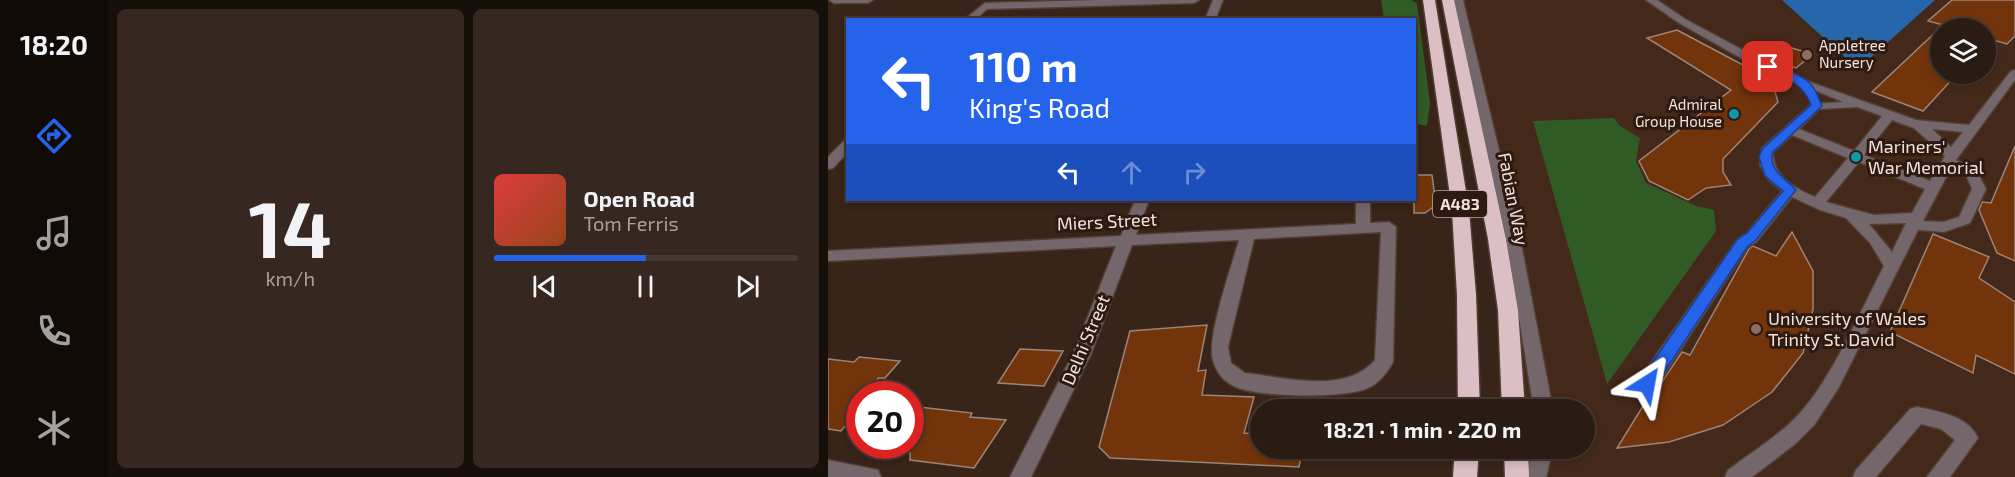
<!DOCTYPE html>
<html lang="en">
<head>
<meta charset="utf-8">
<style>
  body { margin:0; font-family:"Exo 2",sans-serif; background:#362821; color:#f1f3f6; height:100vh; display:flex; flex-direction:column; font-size:22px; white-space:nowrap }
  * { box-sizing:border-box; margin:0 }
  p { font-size:20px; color:#a5a1a0 }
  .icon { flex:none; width:33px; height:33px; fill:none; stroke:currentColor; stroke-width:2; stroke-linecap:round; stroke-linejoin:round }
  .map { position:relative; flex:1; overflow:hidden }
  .sheet { display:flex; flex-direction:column; gap:9px; padding:9px; background:#170f0a; width:720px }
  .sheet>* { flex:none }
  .hud { position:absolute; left:18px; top:18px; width:570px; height:183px; border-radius:0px; box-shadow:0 3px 9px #0003,0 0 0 2px #463933; background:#2563eb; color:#fff; overflow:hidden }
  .tools { position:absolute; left:1102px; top:18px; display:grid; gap:12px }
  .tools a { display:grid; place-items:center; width:66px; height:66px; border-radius:50%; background:#2a1b13; box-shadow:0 3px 9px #0003,0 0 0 2px #463933; font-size:30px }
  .speed { position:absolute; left:18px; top:381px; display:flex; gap:12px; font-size:30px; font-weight:700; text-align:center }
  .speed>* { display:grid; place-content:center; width:78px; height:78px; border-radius:50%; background:#2a1b13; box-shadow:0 3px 9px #0003,0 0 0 2px #463933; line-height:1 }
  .speed .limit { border:9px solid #d22; background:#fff; color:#111 }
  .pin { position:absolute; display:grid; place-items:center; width:51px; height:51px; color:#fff; margin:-26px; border-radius:12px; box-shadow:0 3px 9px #0006 }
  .me { position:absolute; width:66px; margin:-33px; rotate:34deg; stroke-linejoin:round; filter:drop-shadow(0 0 4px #0008) }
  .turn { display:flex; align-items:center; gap:21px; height:126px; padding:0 24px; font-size:27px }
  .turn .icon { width:78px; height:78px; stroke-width:2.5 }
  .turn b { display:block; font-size:42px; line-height:51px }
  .lanes { display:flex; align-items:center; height:57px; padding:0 24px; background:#0003; justify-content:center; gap:30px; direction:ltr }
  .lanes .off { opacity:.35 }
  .sheet .widget { flex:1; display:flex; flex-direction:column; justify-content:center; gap:9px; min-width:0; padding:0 21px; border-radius:9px; background:#362821 }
  .sheet .dial { align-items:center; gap:0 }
  .dial b { font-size:78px; line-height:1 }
  .song { display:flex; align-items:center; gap:18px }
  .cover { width:72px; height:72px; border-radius:9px; background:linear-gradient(135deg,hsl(0 70% 55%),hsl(20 70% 35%)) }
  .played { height:6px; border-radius:3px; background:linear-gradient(90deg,#2563eb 50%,#463933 50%) }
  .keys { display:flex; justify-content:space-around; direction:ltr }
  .sheet .tiles { flex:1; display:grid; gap:9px; grid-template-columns:repeat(2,1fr) }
  .trip { position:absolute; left:422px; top:399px; width:345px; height:60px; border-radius:30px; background:#2a1b13; box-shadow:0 3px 9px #0003,0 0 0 2px #463933; font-weight:700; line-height:60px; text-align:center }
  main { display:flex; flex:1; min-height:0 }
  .tabs { display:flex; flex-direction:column; width:108px; justify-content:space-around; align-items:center; background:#110b08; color:#a5a1a0 }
  .tabs .icon { width:42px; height:42px }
  .tabs .selected { color:#2563eb }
  .tabs b { font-size:27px; color:#f1f3f6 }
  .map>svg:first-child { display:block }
  .built { fill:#44291b; fill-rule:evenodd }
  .green { fill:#305b25 }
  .water { fill:#2667ab }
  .building { fill:#72340b; stroke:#9d8477; stroke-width:1.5 }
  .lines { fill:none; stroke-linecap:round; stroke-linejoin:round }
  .minor-casing { stroke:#523f34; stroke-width:3 }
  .highway-casing { stroke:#523f34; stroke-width:3 }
  .minor { fill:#74676b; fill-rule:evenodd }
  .highway { fill:#dcbec5; fill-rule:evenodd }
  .route { fill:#2563eb; stroke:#184099; stroke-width:1.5 }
  .education-dot { fill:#8d6e63; stroke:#2e1a10; stroke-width:2 }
  .culture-dot { fill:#0f9aa8; stroke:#2e1a10; stroke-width:2 }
  .labels { text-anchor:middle; stroke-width:6; stroke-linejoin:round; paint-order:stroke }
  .far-poi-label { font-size:15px; fill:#f1e3dc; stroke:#2e1a10; text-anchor:start }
  .shield { fill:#2e1a10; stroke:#b6a79f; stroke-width:1.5 }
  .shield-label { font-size:16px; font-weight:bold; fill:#f1e3dc }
  .poi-label { font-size:18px; fill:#f1e3dc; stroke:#2e1a10; text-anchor:start }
  .street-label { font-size:18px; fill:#f1e3dc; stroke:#2e1a10 }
</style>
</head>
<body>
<main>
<nav class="tabs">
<b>18:20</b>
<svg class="icon selected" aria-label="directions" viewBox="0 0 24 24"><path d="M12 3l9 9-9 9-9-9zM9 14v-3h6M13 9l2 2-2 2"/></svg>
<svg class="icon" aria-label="music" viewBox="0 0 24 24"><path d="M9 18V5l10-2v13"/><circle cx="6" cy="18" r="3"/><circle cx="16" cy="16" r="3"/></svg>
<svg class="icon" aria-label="phone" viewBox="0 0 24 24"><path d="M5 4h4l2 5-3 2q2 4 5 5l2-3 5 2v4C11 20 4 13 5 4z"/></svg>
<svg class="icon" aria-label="climate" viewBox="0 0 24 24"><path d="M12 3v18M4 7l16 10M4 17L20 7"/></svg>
</nav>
<section class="sheet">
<div class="tiles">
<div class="widget dial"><b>14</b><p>km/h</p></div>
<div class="widget">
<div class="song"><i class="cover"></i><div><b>Open Road</b><p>Tom Ferris</p></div></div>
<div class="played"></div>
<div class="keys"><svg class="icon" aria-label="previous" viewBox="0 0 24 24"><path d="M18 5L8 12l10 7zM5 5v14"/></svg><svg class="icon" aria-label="pause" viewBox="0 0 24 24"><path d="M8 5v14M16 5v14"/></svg><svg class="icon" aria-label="next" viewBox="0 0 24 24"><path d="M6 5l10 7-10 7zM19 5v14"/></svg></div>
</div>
</div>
</section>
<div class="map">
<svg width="1187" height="477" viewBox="0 0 1187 477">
  <rect width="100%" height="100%" fill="#382419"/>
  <path class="built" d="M634 0H954L1030 69 1107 0H1187V477H702L697 449 756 448V410L691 409ZM1113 28H1158V74H1113Z"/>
  <g class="green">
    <polygon points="553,0 583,0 589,3 602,103 599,126 589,124 587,116 586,20 556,19"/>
    <polygon points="786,118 792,126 812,138 808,161 818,183 868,206 886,210 888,231 779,384 705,121"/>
  </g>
  <polygon class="water" points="954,0 1107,0 1030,69"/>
  <g class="building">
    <polygon points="1124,0 1187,0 1187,36 1179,44 1158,38 1158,28 1126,28 1100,21"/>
    <polygon points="1113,27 1113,74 1129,74 1095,111 1044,92"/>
    <polygon points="849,30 930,73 933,70 942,74 950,102 895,159 895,172 903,185 878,188 860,200 821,181 811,161 903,90 819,38"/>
    <polygon points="960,47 985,54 968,68 945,60"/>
    <polygon points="1187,146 1187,261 1169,253 1151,210 1154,202 1163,203"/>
    <polygon points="586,175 604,175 608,205 597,213 586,213"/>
    <polygon points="964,232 985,271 985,309 975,353 944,392 895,425 841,442 789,448 823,393 828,391 854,352 862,355 921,249 925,246 948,256"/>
    <polygon points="1105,234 1161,257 1151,278 1187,302 1187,374 1148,355 1145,373 1062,332"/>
    <polygon points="379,325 370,371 378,370 374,395 426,397 416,433 432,434 432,448 475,448 471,467 282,458 271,447 302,331"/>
    <polygon points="192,349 235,351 216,386 170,383"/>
    <polygon points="31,357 72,361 57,378 50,378 49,387 43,394 32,394 32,408 13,431 0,429 0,359 26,362"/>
    <polygon points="82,406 144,413 142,417 178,420 146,468 82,460"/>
  </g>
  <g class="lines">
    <g class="minor-casing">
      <g id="minor">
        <polygon points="1,0 45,0 40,3 6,3"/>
        <polygon points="269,0 371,0 366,3 159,9 147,20 136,20 157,3"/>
        <polygon points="385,0 395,0 387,20 377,20"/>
        <polygon points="625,0 635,0 692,238 725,410 706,410 678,238"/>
        <path d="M818 0H829L857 19 924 55 930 49 922 47V43L942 45V49L932 58 979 81 1088 120 1141 125 1183 71 1187 70V80L1128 160 1148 170 1158 189 1142 223 1116 232 1090 230 1011 387 987 424 967 444 924 477H897L900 470C924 452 951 436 972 413 1004 378 1033 310 1056 266L1042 243 1018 218 992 210 964 197 929 241 919 248 826 390 819 392 812 390 810 384 812 378 909 240 919 233 954 191 941 180 932 165 934 148 984 104 1015 102 920 62 851 23ZM1029 107 1054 116 1026 151 971 129 991 109ZM1064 120 1086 128 1117 156 1102 181 1036 155ZM1104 129 1135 132 1123 147ZM964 135 1020 158 987 197C966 188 945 177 945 152ZM1031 162 1097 189 1084 213 1046 215 998 202ZM1123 168 1138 175 1144 189 1131 217 1115 222 1095 221ZM1078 223 1064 252 1041 224Z"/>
        <polygon points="20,140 20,152 5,168 0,169 0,157 16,141"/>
        <path d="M307 200H321L308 235 528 224V200H542V223L561 222 568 227 565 362C559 373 551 383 540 388 517 399 431 397 408 387 396 382 388 372 385 360 378 339 404 265 411 240L304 245 263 354 203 477H182L245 354 288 246 0 261V251L293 236ZM553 232 547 360C517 395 457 377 417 373L403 363 400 347 426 239Z"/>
        <path d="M1089 407C1110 411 1140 416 1150 438L1122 477H1099L1127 440 1113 429 1093 424 1048 477H1025L1028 470 1082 409Z"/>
        <polygon points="705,448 725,448 718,477 698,477"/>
        <polygon points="0,460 50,470 53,477 0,477"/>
      </g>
    </g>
    <g class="highway-casing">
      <g id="highway">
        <polygon points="595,0 607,0 641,210 648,295 652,410 630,410 629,295 624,210"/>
        <polygon points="614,0 626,0 678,239 690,310 697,410 674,410 670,310 660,239"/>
        <polygon points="627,448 651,448 649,477 625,477"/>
        <polygon points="676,448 700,448 701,477 677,477"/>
      </g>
    </g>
    <use href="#minor" class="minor"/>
    <use href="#highway" class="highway"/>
  </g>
  <path class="route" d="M936 65C947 64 969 74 978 80 987 86 990 97 994 106L945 152C939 170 959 179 968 190L928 240 919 247 825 389H813L810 384 813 379 909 240 919 233 955 191 937 176 931 157 935 148 983 105C975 82 957 78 936 69Z"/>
  <g class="education-dot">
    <circle cx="979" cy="55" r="6"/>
    <circle cx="928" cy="329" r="6"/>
  </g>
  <g class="culture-dot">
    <circle cx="906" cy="114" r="6"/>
    <circle cx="1028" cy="157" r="6"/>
  </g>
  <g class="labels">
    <g class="far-poi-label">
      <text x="991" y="51">Appletree<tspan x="991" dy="17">Nursery</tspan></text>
      <text x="894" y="110" text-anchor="end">Admiral<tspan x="894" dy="17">Group House</tspan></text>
    </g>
    <rect class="shield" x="605" y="191" width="54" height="26" rx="4.5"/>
    <g class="shield-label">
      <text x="632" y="210">A483</text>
    </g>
    <g class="poi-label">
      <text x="1040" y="153">Mariners'<tspan x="1040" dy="21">War Memorial</tspan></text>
      <text x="940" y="325">University of Wales<tspan x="940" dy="21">Trinity St. David</tspan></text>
    </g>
    <g class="street-label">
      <text transform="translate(685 199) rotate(79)" y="6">Fabian Way</text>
      <text transform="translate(279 222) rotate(-3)" y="6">Miers Street</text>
      <text transform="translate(258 340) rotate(-67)" y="6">Delhi Street</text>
    </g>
  </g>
</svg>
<div class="tools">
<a><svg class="icon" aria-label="layers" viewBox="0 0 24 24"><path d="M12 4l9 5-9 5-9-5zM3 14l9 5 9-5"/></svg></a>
</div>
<div class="speed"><div class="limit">20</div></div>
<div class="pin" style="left:940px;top:67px;background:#d93025"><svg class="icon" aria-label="arrive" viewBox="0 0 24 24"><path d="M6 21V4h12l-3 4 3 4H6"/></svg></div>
<svg class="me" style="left:819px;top:384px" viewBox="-20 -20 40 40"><path d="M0-17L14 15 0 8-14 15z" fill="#2563eb" stroke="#fff" stroke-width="4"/></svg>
<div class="trip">18:21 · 1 min · 220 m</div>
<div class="hud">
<div class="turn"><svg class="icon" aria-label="left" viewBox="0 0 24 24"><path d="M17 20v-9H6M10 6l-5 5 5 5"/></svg><div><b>110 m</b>King's Road</div></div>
<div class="lanes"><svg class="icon" aria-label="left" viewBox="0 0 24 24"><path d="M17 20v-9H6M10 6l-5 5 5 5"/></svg><svg class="icon off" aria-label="ahead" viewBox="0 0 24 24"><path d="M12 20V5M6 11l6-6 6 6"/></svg><svg class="icon off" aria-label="right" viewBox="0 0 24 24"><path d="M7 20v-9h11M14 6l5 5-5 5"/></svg></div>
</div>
</div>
</main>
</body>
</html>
